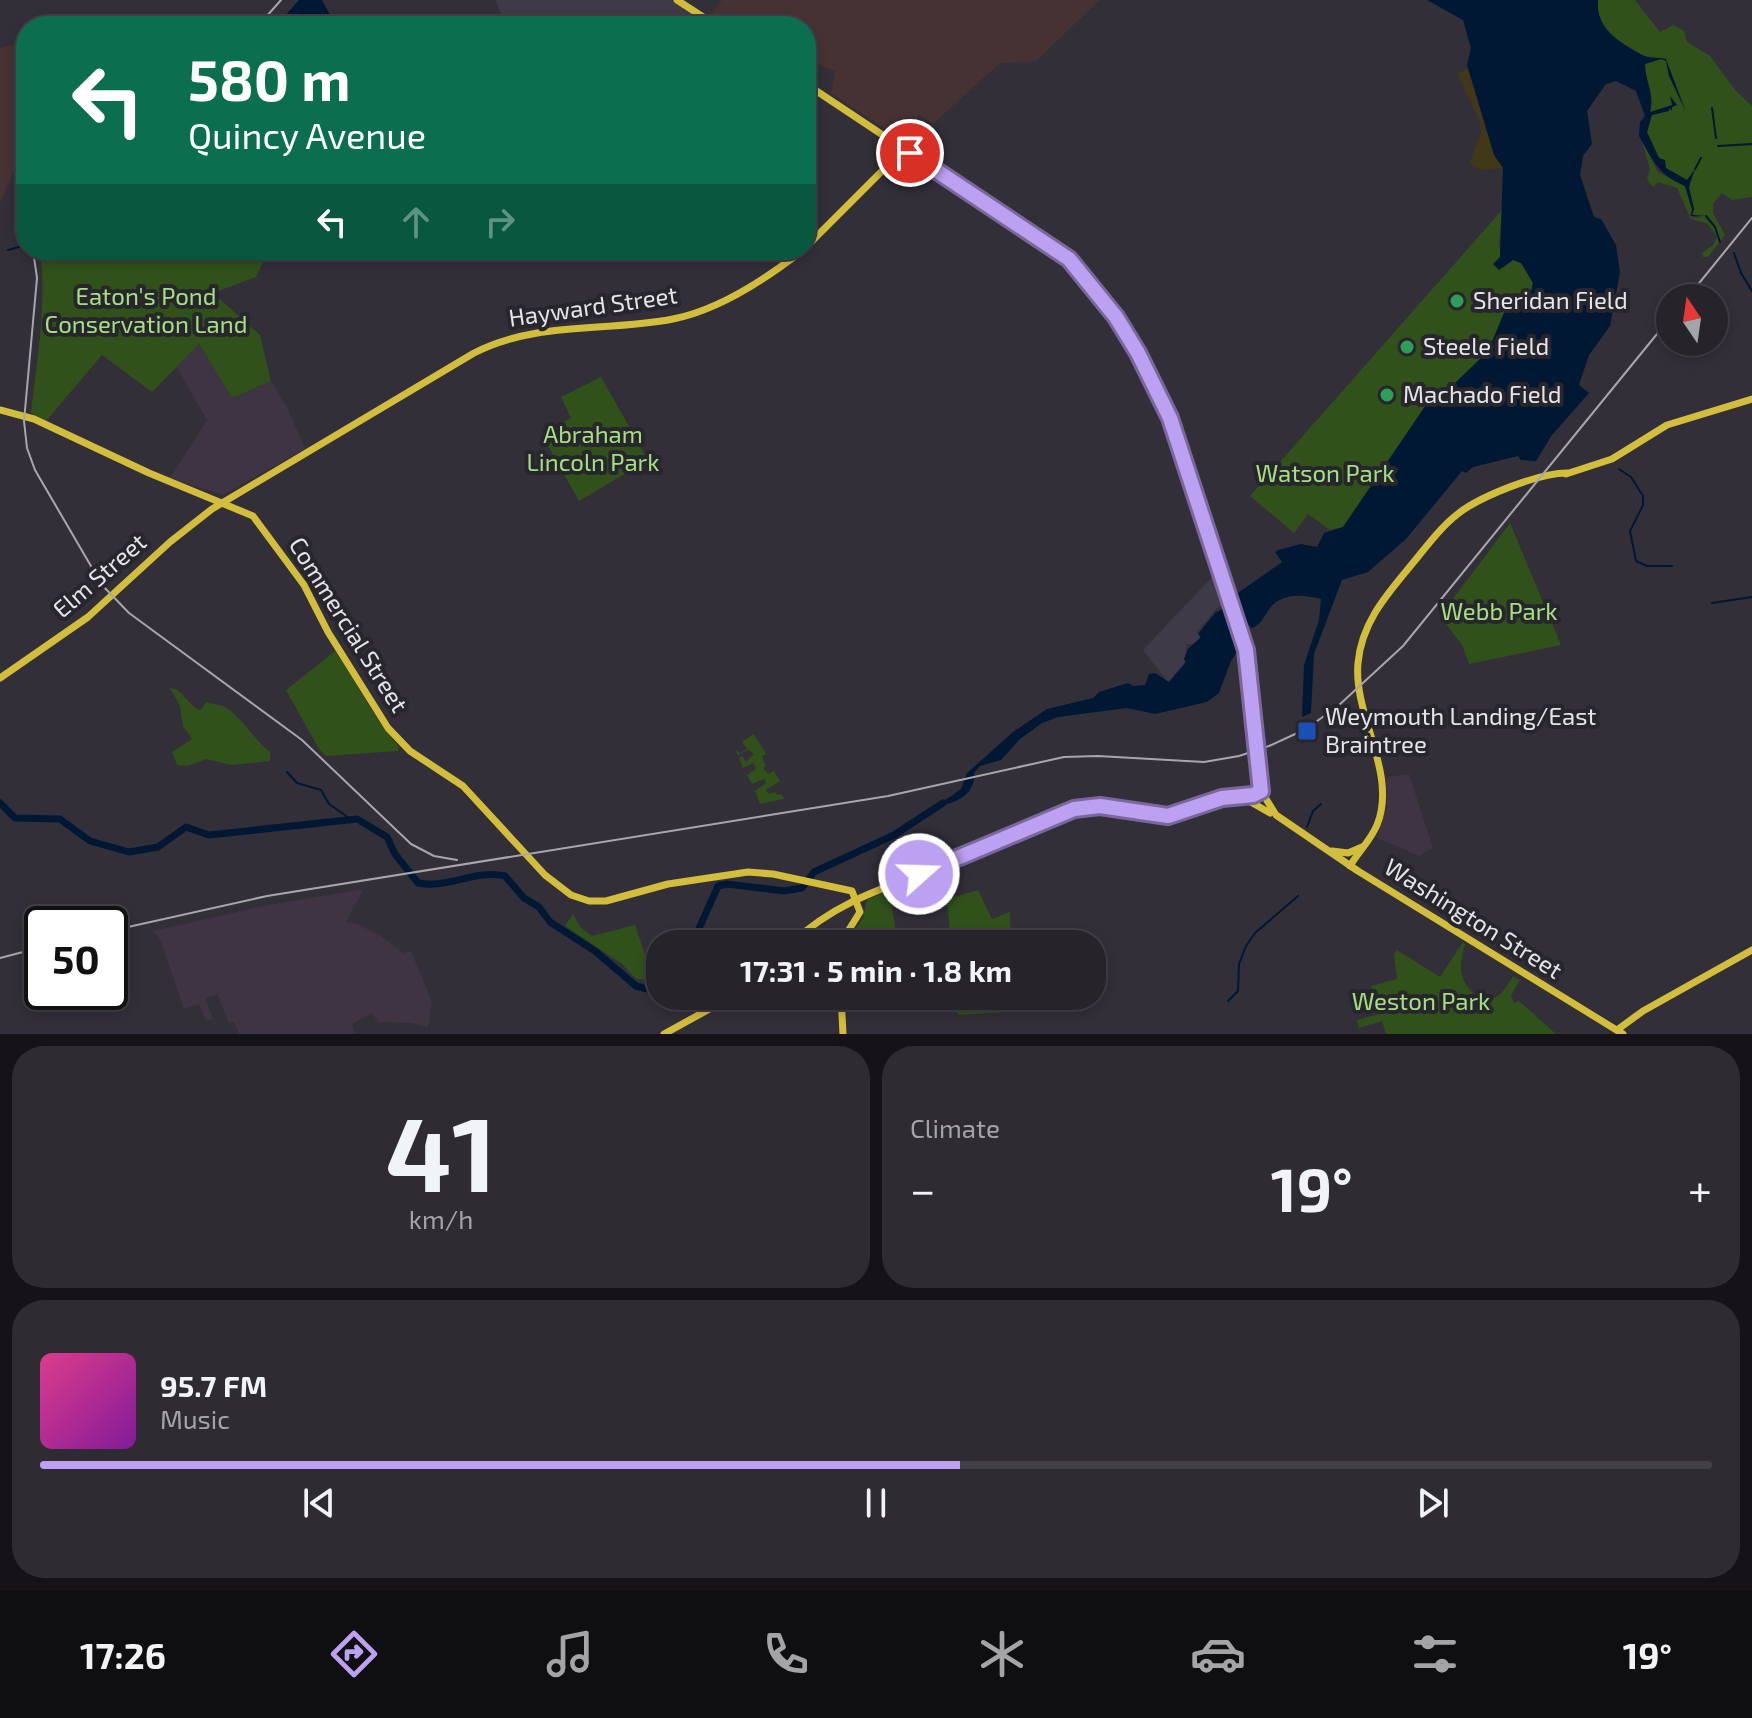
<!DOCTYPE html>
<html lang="en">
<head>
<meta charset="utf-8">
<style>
  body { margin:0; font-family:"Exo 2",sans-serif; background:#2e2b32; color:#f1f3f6; height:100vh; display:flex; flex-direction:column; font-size:30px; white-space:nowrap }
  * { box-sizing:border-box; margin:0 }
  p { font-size:26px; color:#a4a4a8 }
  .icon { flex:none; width:44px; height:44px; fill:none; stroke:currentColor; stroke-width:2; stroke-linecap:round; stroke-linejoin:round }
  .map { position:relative; height:1034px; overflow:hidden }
  .sheet { display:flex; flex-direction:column; gap:12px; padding:12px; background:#151317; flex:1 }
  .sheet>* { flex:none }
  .guide { position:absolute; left:16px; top:16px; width:800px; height:244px; border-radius:32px; box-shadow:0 4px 12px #0003,0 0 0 2px #424047; background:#0b6e4f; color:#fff; overflow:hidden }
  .needle { width:52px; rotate:347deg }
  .fabs { position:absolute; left:1656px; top:284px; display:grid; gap:16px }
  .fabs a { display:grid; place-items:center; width:72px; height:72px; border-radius:50%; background:#26232a; box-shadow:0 4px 12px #0003,0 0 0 2px #424047; font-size:40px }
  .speed { position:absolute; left:24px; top:906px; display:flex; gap:16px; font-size:40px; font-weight:700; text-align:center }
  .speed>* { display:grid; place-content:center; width:104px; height:104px; border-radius:50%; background:#26232a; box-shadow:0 4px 12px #0003,0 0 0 2px #424047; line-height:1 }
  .speed .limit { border:4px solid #111; border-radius:12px; background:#fff; color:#111 }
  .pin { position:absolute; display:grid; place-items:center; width:68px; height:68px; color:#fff; margin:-34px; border:4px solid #fff; border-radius:50%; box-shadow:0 2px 8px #0007 }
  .me { position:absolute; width:88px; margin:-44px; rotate:70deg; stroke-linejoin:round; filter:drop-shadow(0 0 6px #0008) }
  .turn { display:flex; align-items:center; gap:28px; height:168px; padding:0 40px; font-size:36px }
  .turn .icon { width:104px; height:104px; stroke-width:2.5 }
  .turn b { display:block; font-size:56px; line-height:68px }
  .lanes { display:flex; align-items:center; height:76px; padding:0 40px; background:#0003; justify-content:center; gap:40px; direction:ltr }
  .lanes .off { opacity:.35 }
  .big { font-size:60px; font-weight:700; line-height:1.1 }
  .sheet .card { flex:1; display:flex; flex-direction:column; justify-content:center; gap:12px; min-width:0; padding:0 28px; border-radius:32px; background:#2e2b32 }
  .sheet .dial { align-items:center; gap:0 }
  .dial b { font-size:104px; line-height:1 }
  .song { display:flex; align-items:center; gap:24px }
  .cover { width:96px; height:96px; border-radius:12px; background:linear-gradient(135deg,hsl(330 70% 55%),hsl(290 70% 35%)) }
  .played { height:8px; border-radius:4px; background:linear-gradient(90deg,#bca0f2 55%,#424047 55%) }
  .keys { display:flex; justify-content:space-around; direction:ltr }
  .heat { display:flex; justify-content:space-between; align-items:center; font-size:44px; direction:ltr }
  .sheet .tiles { flex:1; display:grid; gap:12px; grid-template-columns:1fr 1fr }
  .card:last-child { grid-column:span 2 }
  .trip { position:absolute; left:646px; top:930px; width:460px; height:80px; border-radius:32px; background:#26232a; box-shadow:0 4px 12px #0003,0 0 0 2px #424047; font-weight:700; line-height:80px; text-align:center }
  .tab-bar { display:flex; height:128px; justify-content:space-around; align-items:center; background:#0f0e11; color:#a4a4a8 }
  .tab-bar .icon { width:56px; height:56px }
  .tab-bar .on { color:#bca0f2 }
  .tab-bar b { font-size:36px; color:#f1f3f6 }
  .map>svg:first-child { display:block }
  .built { fill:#3e3a48 }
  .industrial { fill:#473233 }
  .education { fill:#3f3443 }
  .green { fill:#31511b }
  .sand { fill:#413818 }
  .water { fill:#001834 }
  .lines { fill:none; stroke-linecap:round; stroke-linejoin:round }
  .stream { stroke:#001834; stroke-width:2 }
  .river { stroke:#001834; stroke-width:7 }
  .major { stroke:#d3bd3c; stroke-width:7 }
  .rail { stroke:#a8a6ad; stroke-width:2 }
  .route-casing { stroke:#7a689d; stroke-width:20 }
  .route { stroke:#bca0f2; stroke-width:14 }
  .leisure-dot { fill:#2e9e5b; stroke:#28262d; stroke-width:3 }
  .transit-dot { fill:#1a4fb4; stroke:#28262d; stroke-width:3 }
  .labels { text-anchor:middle; stroke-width:8; stroke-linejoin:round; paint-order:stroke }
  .park-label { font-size:24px; fill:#a5e080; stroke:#28262d }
  .poi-label { font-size:24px; fill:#e5e4e9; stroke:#28262d; text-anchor:start }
  .street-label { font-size:24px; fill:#e5e4e9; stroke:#28262d }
</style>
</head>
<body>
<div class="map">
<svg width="1752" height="1034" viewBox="0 0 1752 1034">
  <rect width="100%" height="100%" fill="#322f38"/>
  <g class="built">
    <polygon points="495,0 671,0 712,26 507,26"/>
    <polygon points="1214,575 1225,605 1217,608 1197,632 1200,638 1195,644 1187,644 1184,663 1168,682 1143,650"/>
  </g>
  <g class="industrial">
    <polygon points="722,0 1100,0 1036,61 1000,63 933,124 919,115 899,138 831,93 835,71 806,59 806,26 730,26 711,14"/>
    <polygon points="26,40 26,144 0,203 0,48"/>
  </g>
  <g class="education">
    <polygon points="199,344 232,398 271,381 288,409 305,449 223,495 170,478 207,420 176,366"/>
    <polygon points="1409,774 1433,848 1419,856 1377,838 1387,806 1386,777"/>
    <polygon points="364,889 346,922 357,924 381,936 403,953 411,951 432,1002 428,1028 412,1023 378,1022 372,1013 352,1024 356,1034 239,1034 234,1021 229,1023 217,994 205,998 213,1019 206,1021 199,1004 184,1009 160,939 153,931 268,905"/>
  </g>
  <g class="green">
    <path d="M1598 0H1635L1660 32 1673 25 1684 31 1687 42 1710 56 1735 90 1752 106V197L1732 200 1722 193 1713 204V213L1725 235 1708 257H1703L1702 253 1713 245 1717 237 1708 224 1691 219 1677 188 1658 182 1653 187 1647 179 1650 169 1642 141 1658 172 1685 186 1692 210 1690 215 1693 218 1703 217 1692 215 1694 209 1689 187 1693 172 1687 180 1665 168 1664 160 1659 158 1647 132 1651 116 1676 105 1650 112C1654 93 1646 82 1645 64L1661 59 1667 60C1660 56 1650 59 1643 55 1621 44 1595 29 1598 0Z"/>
    <polygon points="1502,210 1499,242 1503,268 1513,260 1521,263 1533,283 1530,296 1522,300 1516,296 1504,313 1489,351 1452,386 1428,402 1343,527 1330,530 1308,514 1294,533 1250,496"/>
    <path d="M40 250H269L256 277 213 293 260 335 271 381 232 398 199 344 152 392 102 355 46 421 31 413C37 359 47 304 40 250Z"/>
    <polygon points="601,377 648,460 579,501 542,435 571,418 561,397"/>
    <polygon points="1510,523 1561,645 1469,664 1462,645 1440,616"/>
    <path d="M335 651C357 683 373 717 399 747L398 751 326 756 319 749 286 690Z"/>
    <path d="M170 688C183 688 188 707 201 710L206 702C211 704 220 704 225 707 243 718 253 739 270 752V761L231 765 206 759 188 766 177 765 172 752 192 739 183 726 180 706Z"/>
    <polygon points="754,734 766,754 762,756 766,766 763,768 768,774 774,771 780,781 766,790 769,794 775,792 777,795 781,794 784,799 760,804 755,791 766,783 764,779 752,784 747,775 756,769 754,763 743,768 739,758 742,756 746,762 754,754 748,750 738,755 735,749 740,753 747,749 742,742"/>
    <polygon points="889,890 898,944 845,944 863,918 867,900"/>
    <polygon points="978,890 992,919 1010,912 1011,944 951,944 947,899"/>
    <polygon points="573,914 580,927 592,936 635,925 654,981 636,979 622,964 565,926"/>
    <path d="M1463 942 1465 944C1457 973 1460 982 1482 1002 1499 999 1505 990 1513 976L1520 980 1511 995 1514 1003 1519 1001 1556 1034H1386L1382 1021 1359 1028 1357 1020 1380 1014 1371 986 1397 979 1394 954 1397 950 1440 977Z"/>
    <polygon points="956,996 1014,996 1014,997 1000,999 1005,1012 958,1015"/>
  </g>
  <polygon class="sand" points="1468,69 1503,168 1480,170 1470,163 1481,131 1480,122 1457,73"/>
  <g class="water">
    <polygon points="299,0 322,0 336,26 283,26 284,17"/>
    <path d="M1427 0H1598C1595 29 1621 43 1642 55 1649 59 1659 57 1666 59L1686 112 1669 76 1666 61 1661 59 1645 64C1645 82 1655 94 1650 112L1672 105 1670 96 1677 105 1672 107V111L1670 108 1669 111 1652 115 1647 132 1659 158 1665 160 1666 168 1687 180 1695 169 1689 187 1694 209 1692 215 1707 216H1691L1692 209 1685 186C1657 174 1653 160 1639 136L1640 122 1645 116 1636 91 1616 81 1606 84 1587 111 1592 144 1583 156 1580 175 1594 217 1601 219 1616 245 1620 272 1610 326 1589 355 1579 385 1589 393 1552 435 1536 461 1521 460 1518 456 1473 467 1466 473 1462 471 1406 539 1368 572 1342 580 1314 654 1311 713 1302 717 1304 665 1319 620 1321 599C1304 595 1283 592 1270 608 1264 616 1263 622 1253 628L1244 623 1234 631 1239 649 1231 661 1219 693 1207 702 1155 714 1127 708 1058 717 1042 723 1020 739 1001 760 980 766 974 773C976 795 955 804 937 806L961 789 967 773 1013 732 1047 709 1093 698 1099 692 1128 683 1133 686 1145 685 1149 674 1155 673 1169 682 1186 662 1184 659 1188 649 1201 637 1198 634 1215 613 1226 607 1230 617 1239 608 1235 595 1282 562 1275 552 1278 550 1301 544 1317 547 1324 533 1343 527 1428 402 1452 386 1488 351 1504 313 1516 296 1520 295 1522 300 1530 296 1533 283 1521 263 1513 260 1499 270 1493 264 1500 257 1503 168 1494 155 1467 65 1471 48 1463 20Z"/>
  </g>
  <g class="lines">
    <g class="stream">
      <polyline points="1712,108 1716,138"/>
      <polyline points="1718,146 1752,144"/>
      <polyline points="1695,169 1701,158"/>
      <polyline points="1706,216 1715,227 1720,242"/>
      <polyline points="8,250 26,245"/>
      <polyline points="1734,253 1741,273 1752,291"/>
      <polyline points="1619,469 1631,477 1643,496 1643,505 1630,531 1636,561 1647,566 1672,566"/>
      <polyline points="1712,603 1752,597"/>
      <polyline points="287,772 297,783 321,790 329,804 349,818"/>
      <polyline points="1307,827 1313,811 1321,804"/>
      <polyline points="1228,1001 1238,991 1239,964 1246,946 1255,933 1298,896"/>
    </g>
    <g class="river">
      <path d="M0 803 15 818 60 819 90 841 129 852 158 847 186 827 209 835 357 819 387 837 395 854 418 883C447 889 476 869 505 876L524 898 539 907 550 922 595 951 636 986 647 989 660 985"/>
      <polyline points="692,944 718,886 727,884 784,891 802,888 814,872 894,835 943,803"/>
    </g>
    <g class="major">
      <polyline points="677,0 717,26"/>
      <polyline points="806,84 1066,257 1122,325 1170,418 1246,650 1261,791 1276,815 1358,871 1623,1034"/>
      <polyline points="806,247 895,158 901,147"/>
      <polyline points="0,410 34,419 149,473 253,516 304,585 328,632 388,728 410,751 463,786 545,875 571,895 589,901 606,901 668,884 748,872 773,874 852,891 860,912 840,944"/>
      <polyline points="1566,474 1612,459 1667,425 1752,399"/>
      <path d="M0 678 88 617 170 542 212 509 474 353C536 321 607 332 673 319 719 310 766 279 803 250"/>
      <polyline points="1232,797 1249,801 1270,813"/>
      <polyline points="1332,851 1348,853 1362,847"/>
      <path d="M1350 866C1358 852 1371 840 1377 825 1398 773 1353 716 1358 663 1362 619 1391 590 1417 558 1430 542 1443 525 1459 513 1481 496 1539 473 1567 473"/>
      <path d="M791 944C843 894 907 882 970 855 1006 839 1043 813 1082 807 1113 803 1143 822 1173 815 1203 809 1229 793 1260 788"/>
      <polyline points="841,996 843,1034"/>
      <polyline points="1617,1030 1643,1011 1752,950"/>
      <polyline points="664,1034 733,996"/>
    </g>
    <g class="rail">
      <polyline points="258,26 281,0"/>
      <polyline points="26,157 22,184 26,215"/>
      <polyline points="33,250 37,278 24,421 27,448 35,470 102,585 129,613 302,740 411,844 434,856 457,860"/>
      <polyline points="1687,298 1752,218"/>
      <polyline points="110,931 267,896 888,796 1064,757 1098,756 1204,762 1239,756 1269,746 1306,729 1338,706 1403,646 1670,318"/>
      <polyline points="0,958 42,947"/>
    </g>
  </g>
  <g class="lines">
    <g class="route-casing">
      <polyline id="route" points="910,153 1069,259 1116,317 1138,353 1170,418 1246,650 1261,791 1253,795 1222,798 1168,816 1100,806 1074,809 919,874"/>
    </g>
    <use href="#route" class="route"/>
  </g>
  <g class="leisure-dot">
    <circle cx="1457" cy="301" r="8"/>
    <circle cx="1407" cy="347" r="8"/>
    <circle cx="1387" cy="395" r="8"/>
  </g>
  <rect class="transit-dot" x="1297" y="721" width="20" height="20" rx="4"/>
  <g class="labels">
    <g class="park-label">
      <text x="146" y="305">Eaton's Pond<tspan x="146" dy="28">Conservation Land</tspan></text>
      <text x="593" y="443">Abraham<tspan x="593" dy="28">Lincoln Park</tspan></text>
      <text x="1325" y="482">Watson Park</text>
      <text x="1499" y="620">Webb Park</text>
      <text x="1421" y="1010">Weston Park</text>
    </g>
    <g class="poi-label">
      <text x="1473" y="309">Sheridan Field</text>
      <text x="1423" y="355">Steele Field</text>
      <text x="1403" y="403">Machado Field</text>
      <text x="1325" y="725">Weymouth Landing/East<tspan x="1325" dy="28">Braintree</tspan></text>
    </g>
    <g class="street-label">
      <text transform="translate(593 307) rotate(-8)" y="8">Hayward Street</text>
      <text transform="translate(100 576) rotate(-41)" y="8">Elm Street</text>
      <text transform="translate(348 625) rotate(58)" y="8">Commercial Street</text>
      <text transform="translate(1473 919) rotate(32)" y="8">Washington Street</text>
    </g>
  </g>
</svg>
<div class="fabs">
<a><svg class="needle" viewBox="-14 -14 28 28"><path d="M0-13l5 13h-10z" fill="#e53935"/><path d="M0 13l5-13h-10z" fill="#a4a4a8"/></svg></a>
</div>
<div class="speed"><div class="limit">50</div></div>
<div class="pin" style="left:910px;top:153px;background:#d93025"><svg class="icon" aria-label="arrive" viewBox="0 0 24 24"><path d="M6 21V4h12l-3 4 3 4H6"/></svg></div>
<svg class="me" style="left:919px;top:874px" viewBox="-20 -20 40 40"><circle r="17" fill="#bca0f2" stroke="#fff" stroke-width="3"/><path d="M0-11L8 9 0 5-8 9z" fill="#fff"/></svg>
<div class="trip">17:31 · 5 min · 1.8 km</div>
<div class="guide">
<div class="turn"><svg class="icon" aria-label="left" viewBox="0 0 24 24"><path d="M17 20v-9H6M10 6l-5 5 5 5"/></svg><div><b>580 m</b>Quincy Avenue</div></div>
<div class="lanes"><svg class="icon" aria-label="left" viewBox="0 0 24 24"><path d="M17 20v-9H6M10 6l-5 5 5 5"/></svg><svg class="icon off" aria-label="ahead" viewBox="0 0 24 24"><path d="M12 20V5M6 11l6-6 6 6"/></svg><svg class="icon off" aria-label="right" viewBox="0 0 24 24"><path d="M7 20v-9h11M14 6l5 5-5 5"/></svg></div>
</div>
</div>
<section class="sheet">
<div class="tiles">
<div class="card dial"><b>41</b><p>km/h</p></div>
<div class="card"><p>Climate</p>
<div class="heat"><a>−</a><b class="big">19°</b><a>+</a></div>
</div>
<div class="card">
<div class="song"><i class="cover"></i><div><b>95.7 FM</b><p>Music</p></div></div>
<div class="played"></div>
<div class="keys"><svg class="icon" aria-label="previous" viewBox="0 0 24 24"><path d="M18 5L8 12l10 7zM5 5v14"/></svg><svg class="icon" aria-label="pause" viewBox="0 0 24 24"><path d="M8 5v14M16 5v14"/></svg><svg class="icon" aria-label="next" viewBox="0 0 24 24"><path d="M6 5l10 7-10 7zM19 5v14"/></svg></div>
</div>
</div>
</section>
<nav class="tab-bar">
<b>17:26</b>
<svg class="icon on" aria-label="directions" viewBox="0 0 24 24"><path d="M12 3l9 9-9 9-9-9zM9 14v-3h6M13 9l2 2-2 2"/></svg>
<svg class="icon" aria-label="music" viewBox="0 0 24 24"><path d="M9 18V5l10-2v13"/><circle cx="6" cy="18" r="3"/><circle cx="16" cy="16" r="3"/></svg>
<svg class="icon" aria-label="phone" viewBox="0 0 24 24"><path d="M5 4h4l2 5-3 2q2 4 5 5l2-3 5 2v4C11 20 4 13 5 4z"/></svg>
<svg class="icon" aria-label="climate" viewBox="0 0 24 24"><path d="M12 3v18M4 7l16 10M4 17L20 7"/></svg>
<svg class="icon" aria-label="car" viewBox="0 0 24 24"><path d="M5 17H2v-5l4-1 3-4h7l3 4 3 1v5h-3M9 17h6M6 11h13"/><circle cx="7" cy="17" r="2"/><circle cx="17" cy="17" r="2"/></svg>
<svg class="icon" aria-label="filters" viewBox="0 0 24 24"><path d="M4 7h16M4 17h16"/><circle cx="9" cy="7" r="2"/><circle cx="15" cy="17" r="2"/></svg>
<b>19°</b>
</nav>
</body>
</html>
